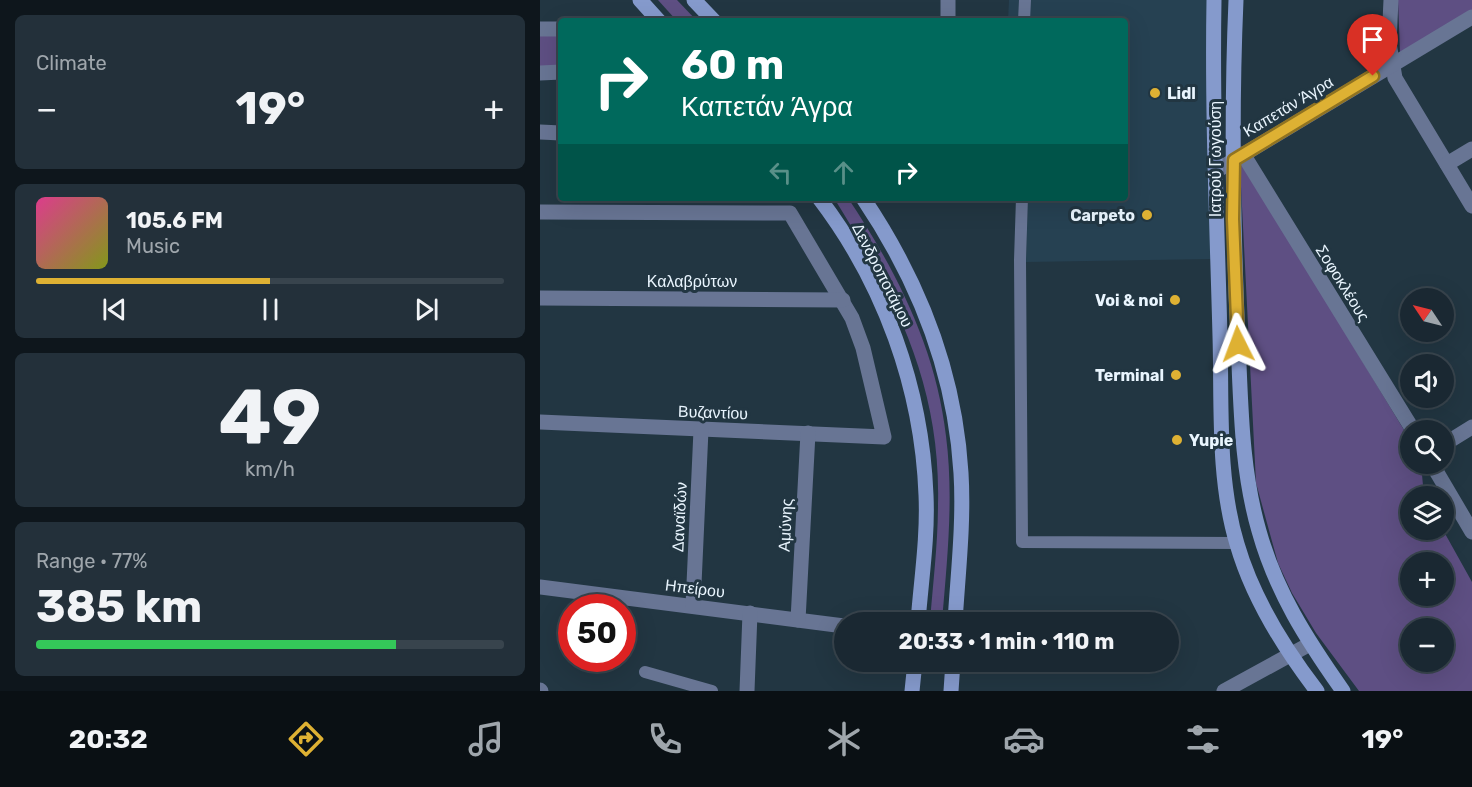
<!DOCTYPE html>
<html lang="en">
<head>
<meta charset="utf-8">
<style>
  body { margin:0; font-family:Rubik,sans-serif; background:#23303a; color:#f1f3f6; height:100vh; display:flex; flex-direction:column; font-size:22px; white-space:nowrap }
  * { box-sizing:border-box; margin:0 }
  p { font-size:20px; color:#9fa6ac }
  .icon { flex:none; width:33px; height:33px; fill:none; stroke:currentColor; stroke-width:2; stroke-linecap:round; stroke-linejoin:round }
  .map { position:relative; flex:1; overflow:hidden }
  .details { display:flex; flex-direction:column; gap:15px; padding:15px; background:#0e161c; width:540px }
  .details>* { flex:none }
  .guide { position:absolute; left:18px; top:18px; width:570px; height:183px; border-radius:6px; box-shadow:0 6px 24px #0002,0 0 0 2px #38444d; background:#00695c; color:#fff; overflow:hidden }
  .needle { width:39px; rotate:305deg }
  .buttons { position:absolute; left:860px; top:288px; display:grid; gap:12px }
  .buttons a { display:grid; place-items:center; width:54px; height:54px; border-radius:50%; background:#1a2832; box-shadow:0 6px 24px #0002,0 0 0 2px #38444d; font-size:30px }
  .speed { position:absolute; left:18px; top:594px; display:flex; gap:12px; font-size:30px; font-weight:700; text-align:center }
  .speed>* { display:grid; place-content:center; width:78px; height:78px; border-radius:50%; background:#1a2832; box-shadow:0 6px 24px #0002,0 0 0 2px #38444d; line-height:1 }
  .speed .limit { border:9px solid #d22; background:#fff; color:#111 }
  .pin { position:absolute; display:grid; place-items:center; width:51px; height:51px; color:#fff; margin:-62px -26px; border-radius:50% 50% 50% 0; rotate:-45deg; box-shadow:0 0 6px #0007 }
  .pin .icon { rotate:45deg }
  .me { position:absolute; width:66px; margin:-33px; rotate:357deg; stroke-linejoin:round; filter:drop-shadow(0 0 4px #0008) }
  .turn { display:flex; align-items:center; gap:21px; height:126px; padding:0 24px; font-size:27px }
  .turn .icon { width:78px; height:78px; stroke-width:2.5 }
  .turn b { display:block; font-size:42px; line-height:51px }
  .lanes { display:flex; align-items:center; height:57px; padding:0 24px; background:#0003; justify-content:center; gap:30px; direction:ltr }
  .lanes .off { opacity:.35 }
  .big { font-size:45px; font-weight:700; line-height:1.1 }
  .details .card { flex:1; display:flex; flex-direction:column; justify-content:center; gap:9px; min-width:0; padding:0 21px; border-radius:9px; background:#23303a }
  .details .dial { align-items:center; gap:0 }
  .dial b { font-size:78px; line-height:1 }
  .song { display:flex; align-items:center; gap:18px }
  .cover { width:72px; height:72px; border-radius:9px; background:linear-gradient(135deg,hsl(330 70% 55%),hsl(70 70% 35%)) }
  .played { height:6px; border-radius:3px; background:linear-gradient(90deg,#deb133 50%,#38444d 50%) }
  .keys { display:flex; justify-content:space-around; direction:ltr }
  .heat { display:flex; justify-content:space-between; align-items:center; font-size:33px; direction:ltr }
  .charge { height:9px; border-radius:4px; background:linear-gradient(90deg,#34c759 77%,#38444d 0) }
  .trip { position:absolute; left:294px; top:612px; width:345px; height:60px; border-radius:30px; background:#1a2832; box-shadow:0 6px 24px #0002,0 0 0 2px #38444d; font-weight:700; line-height:60px; text-align:center }
  .tab-bar { display:flex; height:96px; justify-content:space-around; align-items:center; background:#0a1014; color:#9fa6ac }
  .tab-bar .icon { width:42px; height:42px }
  .tab-bar .on { color:#deb133 }
  .tab-bar b { font-size:27px; color:#f1f3f6 }
  main { display:flex; flex:1; min-height:0 }
  .map>svg:first-child { display:block }
  .built { fill:#264152 }
  .green { fill:#5e4f83; fill-rule:evenodd }
  .lines { fill:none; stroke-linecap:round; stroke-linejoin:round }
  .lane { stroke:#687594; stroke-width:12 }
  .street { stroke:#687594; stroke-width:15 }
  .secondary { stroke:#859acc; stroke-width:15 }
  .route-casing { stroke:#907321; stroke-width:15 }
  .route { stroke:#deb133; stroke-width:10 }
  .poi-dot { fill:#deb133; stroke:#223642; stroke-width:2 }
  .labels { text-anchor:middle; stroke-width:6; stroke-linejoin:round; paint-order:stroke }
  .poi-label { font-size:16px; font-weight:bold; fill:#e9f5fe; stroke:#223642; text-anchor:end }
  .street-label { font-size:16px; fill:#e9f5fe; stroke:#223642 }
</style>
</head>
<body>
<main>
<section class="details">
<div class="card"><p>Climate</p>
<div class="heat"><a>−</a><b class="big">19°</b><a>+</a></div>
</div>
<div class="card">
<div class="song"><i class="cover"></i><div><b>105.6 FM</b><p>Music</p></div></div>
<div class="played"></div>
<div class="keys"><svg class="icon" aria-label="previous" viewBox="0 0 24 24"><path d="M18 5L8 12l10 7zM5 5v14"/></svg><svg class="icon" aria-label="pause" viewBox="0 0 24 24"><path d="M8 5v14M16 5v14"/></svg><svg class="icon" aria-label="next" viewBox="0 0 24 24"><path d="M6 5l10 7-10 7zM19 5v14"/></svg></div>
</div>
<div class="card dial"><b>49</b><p>km/h</p></div>
<div class="card"><p>Range · 77%</p><b class="big">385 km</b><div class="charge"></div></div>
</section>
<div class="map">
<svg width="932" height="691" viewBox="0 0 932 691">
  <rect width="100%" height="100%" fill="#223642"/>
  <polygon class="built" points="469,0 669,0 671,259 486,262 488,198 585,198 585,21 468,21"/>
  <g class="green">
    <polygon points="118,0 137,0 157,21 137,21"/>
    <polygon points="858,0 932,0 932,12 860,53"/>
    <polygon points="0,29 21,29 21,72 0,73"/>
    <path d="M702 162 870 440V464H881L884 496H870V530H903L932 582V691H819L776 633 752 593 738 563 716 483 700 167ZM870 562H903V596H870ZM870 628H903V662H870Z"/>
    <path d="M294 198H308C356 270 396 348 406 436 414 498 407 561 402 622H390C393 583 398 543 398 504 401 384 355 296 294 198Z"/>
  </g>
  <g class="lines">
    <g class="lane">
      <polyline points="484,21 485,0"/>
      <polyline points="482,198 480,260 482,542 697,543"/>
      <polyline points="105,672 172,691"/>
    </g>
    <g class="street">
      <polyline points="851,0 849,43 855,78 932,206"/>
      <polyline points="408,21 408,0"/>
      <polyline points="0,29 21,29"/>
      <polyline points="0,73 21,72"/>
      <polyline points="0,132 21,133"/>
      <polyline points="703,154 873,430"/>
      <polyline points="907,164 932,149"/>
      <polyline points="676,171 932,17"/>
      <polyline points="0,212 250,213 312,318 323,348 344,437 0,422"/>
      <polyline points="0,298 303,300"/>
      <polyline points="903,445 932,427"/>
      <polyline points="892,464 932,532"/>
      <polyline points="0,587 304,626"/>
      <polyline points="153,606 161,430"/>
      <polyline points="258,620 268,433"/>
      <polyline points="0,690 1,691"/>
      <polyline points="207,691 210,613"/>
      <polyline points="684,691 770,644"/>
    </g>
    <g class="secondary">
      <polyline points="100,0 119,21"/>
      <polyline points="154,0 174,21"/>
      <path d="M674 0C672 112 677 224 680 336 682 404 677 478 697 544 712 596 744 648 777 691"/>
      <path d="M696 0C691 114 693 228 698 341 701 405 701 469 719 531 736 592 767 640 803 691"/>
      <path d="M279 198C344 283 382 388 386 495 388 537 381 581 378 622"/>
      <path d="M323 198C379 281 415 372 421 473 424 522 418 573 415 622"/>
      <polyline points="372,691 375,662"/>
      <polyline points="411,691 413,662"/>
    </g>
  </g>
  <g class="lines">
    <g class="route-casing">
      <polyline id="route" points="698,344 693,219 694,160 833,76"/>
    </g>
    <use href="#route" class="route"/>
  </g>
  <g class="poi-dot">
    <circle cx="615" cy="93" r="6"/>
    <circle cx="607" cy="215" r="6"/>
    <circle cx="635" cy="300" r="6"/>
    <circle cx="636" cy="375" r="6"/>
    <circle cx="637" cy="440" r="6"/>
  </g>
  <g class="labels">
    <g class="poi-label">
      <text x="627" y="99" text-anchor="start">Lidl</text>
      <text x="595" y="221">Carpeto</text>
      <text x="623" y="306">Voi &amp; noi</text>
      <text x="624" y="381">Terminal</text>
      <text x="649" y="446" text-anchor="start">Yupie</text>
    </g>
    <g class="street-label">
      <text transform="translate(748 106) rotate(-31)" y="6">Καπετάν Άγρα</text>
      <text transform="translate(675 159) rotate(-90)" y="6">Ιατρού Γωγούση</text>
      <text transform="translate(343 275) rotate(63)" y="6">Δενδροποτάμου</text>
      <text x="152" y="287">Καλαβρύτων</text>
      <text transform="translate(803 283) rotate(58)" y="6">Σοφοκλέους</text>
      <text transform="translate(173 412) rotate(2)" y="6">Βυζαντίου</text>
      <text transform="translate(139 517) rotate(-87)" y="6">Δαναϊδών</text>
      <text transform="translate(245 525) rotate(-87)" y="6">Αμύνης</text>
      <text transform="translate(155 588) rotate(7)" y="6">Ηπείρου</text>
    </g>
  </g>
</svg>
<div class="buttons">
<a><svg class="needle" viewBox="-14 -14 28 28"><path d="M0-13l5 13h-10z" fill="#e53935"/><path d="M0 13l5-13h-10z" fill="#9fa6ac"/></svg></a>
<a><svg class="icon" aria-label="sound" viewBox="0 0 24 24"><path d="M4 9h4l5-4v14l-5-4H4zM17 9q2 3 0 6"/></svg></a>
<a><svg class="icon" aria-label="search" viewBox="0 0 24 24"><circle cx="10" cy="10" r="6"/><path d="M15 15l6 6"/></svg></a>
<a><svg class="icon" aria-label="layers" viewBox="0 0 24 24"><path d="M12 4l9 5-9 5-9-5zM3 14l9 5 9-5"/></svg></a>
<a>+</a>
<a>−</a>
</div>
<div class="speed"><div class="limit">50</div></div>
<div class="pin" style="left:833px;top:76px;background:#d93025"><svg class="icon" aria-label="arrive" viewBox="0 0 24 24"><path d="M6 21V4h12l-3 4 3 4H6"/></svg></div>
<svg class="me" style="left:698px;top:344px" viewBox="-20 -20 40 40"><path d="M0-17L14 15 0 8-14 15z" fill="#deb133" stroke="#fff" stroke-width="4"/></svg>
<div class="trip">20:33 · 1 min · 110 m</div>
<div class="guide">
<div class="turn"><svg class="icon" aria-label="right" viewBox="0 0 24 24"><path d="M7 20v-9h11M14 6l5 5-5 5"/></svg><div><b>60 m</b>Καπετάν Άγρα</div></div>
<div class="lanes"><svg class="icon off" aria-label="left" viewBox="0 0 24 24"><path d="M17 20v-9H6M10 6l-5 5 5 5"/></svg><svg class="icon off" aria-label="ahead" viewBox="0 0 24 24"><path d="M12 20V5M6 11l6-6 6 6"/></svg><svg class="icon" aria-label="right" viewBox="0 0 24 24"><path d="M7 20v-9h11M14 6l5 5-5 5"/></svg></div>
</div>
</div>
</main>
<nav class="tab-bar">
<b>20:32</b>
<svg class="icon on" aria-label="directions" viewBox="0 0 24 24"><path d="M12 3l9 9-9 9-9-9zM9 14v-3h6M13 9l2 2-2 2"/></svg>
<svg class="icon" aria-label="music" viewBox="0 0 24 24"><path d="M9 18V5l10-2v13"/><circle cx="6" cy="18" r="3"/><circle cx="16" cy="16" r="3"/></svg>
<svg class="icon" aria-label="phone" viewBox="0 0 24 24"><path d="M5 4h4l2 5-3 2q2 4 5 5l2-3 5 2v4C11 20 4 13 5 4z"/></svg>
<svg class="icon" aria-label="climate" viewBox="0 0 24 24"><path d="M12 3v18M4 7l16 10M4 17L20 7"/></svg>
<svg class="icon" aria-label="car" viewBox="0 0 24 24"><path d="M5 17H2v-5l4-1 3-4h7l3 4 3 1v5h-3M9 17h6M6 11h13"/><circle cx="7" cy="17" r="2"/><circle cx="17" cy="17" r="2"/></svg>
<svg class="icon" aria-label="filters" viewBox="0 0 24 24"><path d="M4 7h16M4 17h16"/><circle cx="9" cy="7" r="2"/><circle cx="15" cy="17" r="2"/></svg>
<b>19°</b>
</nav>
</body>
</html>
